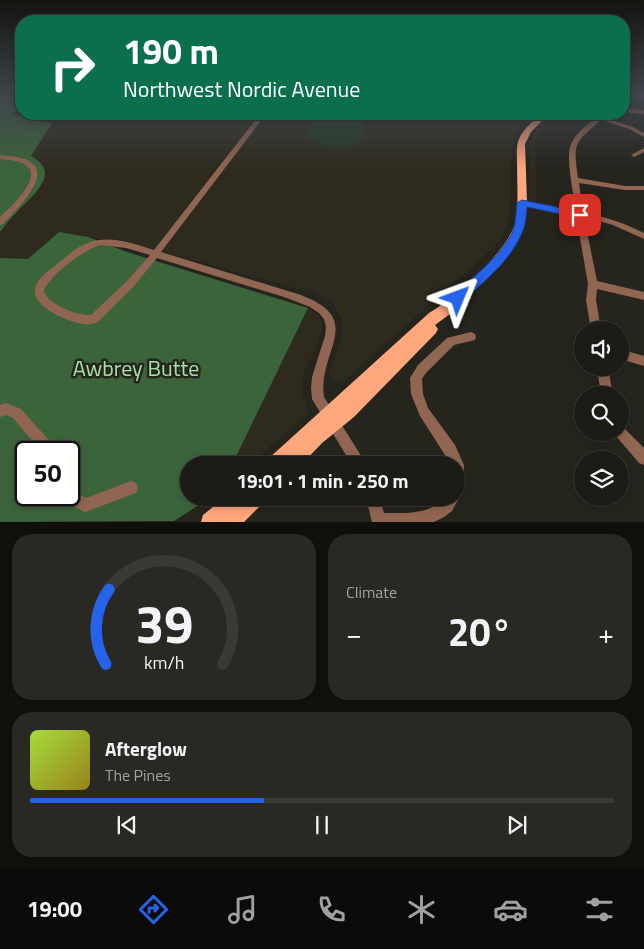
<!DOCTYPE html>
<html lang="en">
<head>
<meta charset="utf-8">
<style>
  body { margin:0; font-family:"Titillium Web",sans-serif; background:#292823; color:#f1f3f6; height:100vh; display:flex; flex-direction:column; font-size:19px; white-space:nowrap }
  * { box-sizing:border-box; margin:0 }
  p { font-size:16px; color:#a0a1a1 }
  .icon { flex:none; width:28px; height:28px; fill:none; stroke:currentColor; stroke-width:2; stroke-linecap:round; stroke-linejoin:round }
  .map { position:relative; height:522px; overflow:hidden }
  .side { display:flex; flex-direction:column; gap:12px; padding:12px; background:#0f0f0c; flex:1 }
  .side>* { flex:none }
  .top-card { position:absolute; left:15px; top:15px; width:615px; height:105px; border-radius:20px; box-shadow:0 2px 8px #0003,0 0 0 1px #3a3935; background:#0b6e4f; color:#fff; overflow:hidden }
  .tools { position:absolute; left:574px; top:321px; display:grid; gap:10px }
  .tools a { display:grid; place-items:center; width:55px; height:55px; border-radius:50%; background:#1c1b16; box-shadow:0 2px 8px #0003,0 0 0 1px #3a3935; font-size:25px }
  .speed { position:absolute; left:15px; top:441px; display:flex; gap:10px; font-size:25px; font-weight:700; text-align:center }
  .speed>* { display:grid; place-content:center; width:65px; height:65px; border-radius:50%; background:#1c1b16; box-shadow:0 2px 8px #0003,0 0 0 1px #3a3935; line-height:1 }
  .speed .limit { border:2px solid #111; border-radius:8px; background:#fff; color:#111 }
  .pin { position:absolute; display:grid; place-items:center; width:42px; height:42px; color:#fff; margin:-21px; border-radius:10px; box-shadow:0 2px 8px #0006 }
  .me { position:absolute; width:55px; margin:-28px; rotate:46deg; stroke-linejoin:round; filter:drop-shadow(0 0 4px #0008) }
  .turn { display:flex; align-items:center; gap:18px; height:105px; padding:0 25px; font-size:22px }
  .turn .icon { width:65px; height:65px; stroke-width:2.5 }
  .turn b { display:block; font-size:35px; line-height:42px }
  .big { font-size:38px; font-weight:700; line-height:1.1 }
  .side .tile { flex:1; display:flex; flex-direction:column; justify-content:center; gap:8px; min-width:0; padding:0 18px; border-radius:20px; background:#292823 }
  .side .dial { align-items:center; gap:0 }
  .dial svg { height:130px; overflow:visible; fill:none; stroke:#3a3935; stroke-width:7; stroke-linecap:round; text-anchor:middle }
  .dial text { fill:#f1f3f6; stroke:none }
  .song { display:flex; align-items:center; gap:15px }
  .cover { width:60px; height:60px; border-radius:8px; background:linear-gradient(135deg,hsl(80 70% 55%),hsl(50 70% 35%)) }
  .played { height:5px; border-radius:2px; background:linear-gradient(90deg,#2563eb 40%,#3a3935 40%) }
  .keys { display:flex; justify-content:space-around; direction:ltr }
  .heat { display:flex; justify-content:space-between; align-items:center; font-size:28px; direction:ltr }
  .side .tiles { flex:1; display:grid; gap:12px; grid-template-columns:1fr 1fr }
  .tile:last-child { grid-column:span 2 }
  .trip { position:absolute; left:180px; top:456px; width:285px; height:50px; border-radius:25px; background:#1c1b16; box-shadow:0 2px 8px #0003,0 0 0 1px #3a3935; font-weight:700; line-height:50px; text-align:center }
  .dock { display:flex; height:80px; justify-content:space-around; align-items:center; background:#0b0b09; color:#a0a1a1 }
  .dock .icon { width:35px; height:35px }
  .dock .on { color:#2563eb }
  .dock b { font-size:22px; color:#f1f3f6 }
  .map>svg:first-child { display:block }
  .built { fill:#2e2b1e }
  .green { fill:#203a20 }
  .forest { fill:#3c643b; fill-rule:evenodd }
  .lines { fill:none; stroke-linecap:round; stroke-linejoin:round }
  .minor { fill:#906652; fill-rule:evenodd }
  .major { fill:#ffa77d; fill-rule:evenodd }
  .route { fill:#2563eb; stroke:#184099 }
  .labels { text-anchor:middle; stroke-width:5; stroke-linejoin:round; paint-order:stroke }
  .near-park-label { font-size:22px; fill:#a3e2a2; stroke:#25241d }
</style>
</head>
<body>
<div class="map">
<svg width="644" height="522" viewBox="0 0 644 522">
  <rect width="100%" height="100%" fill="#25241d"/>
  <g class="built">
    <polygon points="21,110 21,114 535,114 521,125 514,137 512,148 509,217 506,229 501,239 491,250 339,385 329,374 342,338 342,319 333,304 316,294 149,248 59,232 28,259 0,258 0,232 35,193 45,173 41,163 30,156 11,114"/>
    <polygon points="556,114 561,114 541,131 535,142 536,201 530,198 530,142 538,129"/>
    <polygon points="308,308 319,316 323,326 322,333 302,378 302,395 309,412 249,465 232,465"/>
  </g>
  <path class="green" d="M313 114H364L362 137C350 153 321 150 308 136Z"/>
  <g class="forest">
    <path d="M0 96H21V110L12 114 52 123 31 156C62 173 34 194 18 211 12 217 6 224 0 232Z"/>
    <path d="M59 232 88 237 127 252 308 308 232 465H189V498H210L174 521 0 522V258L28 259ZM26 452H69V495H26Z"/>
  </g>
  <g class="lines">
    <g class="minor">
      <polygon points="624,108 644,110 644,114 624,112"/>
      <path d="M260 114H266L161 252 301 295C367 320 317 351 324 397L367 465H352L312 399 311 388 312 377 325 336 326 327 324 319 319 313 310 307 287 298 157 258 133 287 98 322C93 324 88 325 83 324 69 322 34 308 35 291 35 280 48 271 56 265 65 258 73 250 83 245 106 233 132 243 154 250ZM101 245 126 248 150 255 126 282 91 315C78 316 48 305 44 291 48 276 86 248 101 245Z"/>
      <path d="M601 114H607L603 117 633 127 644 133V137L629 129 601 120C574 144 573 142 578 178L625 186H644V190H625L579 183 583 212C605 217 625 223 644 233V239L613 225 584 217 597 281 644 292V300L597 289 596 300 601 330H591L586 300 588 284 576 215 522 205 518 203 522 201 576 210C574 196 565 156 571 144 576 132 591 122 601 114Z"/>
      <polygon points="644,148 644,152 634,157 631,155"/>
      <path d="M0 155C10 156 25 156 33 164 50 179 13 213 3 224L0 225V217C9 209 43 178 27 166 20 160 9 160 0 159Z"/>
      <polygon points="471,332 475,334 476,337 475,340 454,345 426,373 422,379 423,394 428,408 455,445 464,465 463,485 461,490 456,492 456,465 450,465 445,455 420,416 411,394 410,378 418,365 447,338"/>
      <polygon points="620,349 644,356 644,366 620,359"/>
      <polygon points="597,368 608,368 613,395 601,395"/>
      <polygon points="6,403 21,409 55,447 56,452 42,452 13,418 6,415 0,417 0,405"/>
      <polygon points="620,426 624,428 644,448 644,465 639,463 616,436 614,432 620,432"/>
      <polygon points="131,481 136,483 138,488 136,493 85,512 61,500 59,495 69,495 69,489 86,498"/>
      <path d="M456 493 459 498 452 511 444 517 434 522H372L366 498H380L384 513C403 513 431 515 444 498H456Z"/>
    </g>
    <g class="major">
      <path d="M542 114H549L531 132 525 144 527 203 525 224 519 238 501 265 450 314 435 325 438 329 436 333 354 417 322 443 301 465H265L268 459 429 313C454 299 509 250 515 223 519 203 517 182 517 162 517 154 516 146 519 139 524 128 533 121 542 114Z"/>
      <polygon points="224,498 265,498 262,504 244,522 201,522 203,515"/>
    </g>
  </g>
  <linearGradient id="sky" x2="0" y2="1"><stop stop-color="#141410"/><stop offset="0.57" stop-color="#40454c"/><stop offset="1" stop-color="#40454c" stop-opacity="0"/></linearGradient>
  <rect width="644" height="169" fill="url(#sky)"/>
  <path class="route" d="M522 200 580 212 585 215 580 218 527 207C526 214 526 223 523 230 512 260 484 281 462 302H453L451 298 453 295C474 276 501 257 513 231 516 223 516 212 517 203Z"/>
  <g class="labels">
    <g class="near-park-label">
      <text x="136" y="376">Awbrey Butte</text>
    </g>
  </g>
</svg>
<div class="tools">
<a><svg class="icon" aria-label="sound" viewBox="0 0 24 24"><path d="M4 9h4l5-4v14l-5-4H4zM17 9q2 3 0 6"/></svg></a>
<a><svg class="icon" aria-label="search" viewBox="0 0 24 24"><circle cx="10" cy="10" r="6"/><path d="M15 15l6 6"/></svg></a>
<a><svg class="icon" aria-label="layers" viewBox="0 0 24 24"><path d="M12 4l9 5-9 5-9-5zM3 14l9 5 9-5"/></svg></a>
</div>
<div class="speed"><div class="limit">50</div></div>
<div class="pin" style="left:580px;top:215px;background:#d93025"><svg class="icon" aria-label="arrive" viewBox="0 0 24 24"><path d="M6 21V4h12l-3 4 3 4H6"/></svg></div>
<svg class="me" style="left:458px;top:298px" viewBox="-20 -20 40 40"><path d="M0-17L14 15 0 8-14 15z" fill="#2563eb" stroke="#fff" stroke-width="4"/></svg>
<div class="trip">19:01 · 1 min · 250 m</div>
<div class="top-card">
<div class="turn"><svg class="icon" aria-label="right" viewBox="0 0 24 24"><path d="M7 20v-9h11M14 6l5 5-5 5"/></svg><div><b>190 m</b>Northwest Nordic Avenue</div></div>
</div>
</div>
<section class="side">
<div class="tiles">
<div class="tile dial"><svg viewBox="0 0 100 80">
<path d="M14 69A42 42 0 1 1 86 69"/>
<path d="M14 69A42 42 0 0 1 16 23" stroke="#2563eb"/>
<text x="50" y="56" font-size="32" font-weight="700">39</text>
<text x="50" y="72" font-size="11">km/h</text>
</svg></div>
<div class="tile"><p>Climate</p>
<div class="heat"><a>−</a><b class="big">20°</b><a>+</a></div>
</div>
<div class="tile">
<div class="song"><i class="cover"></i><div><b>Afterglow</b><p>The Pines</p></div></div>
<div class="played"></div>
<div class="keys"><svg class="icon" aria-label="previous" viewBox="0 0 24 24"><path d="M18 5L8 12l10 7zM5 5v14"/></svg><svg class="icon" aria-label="pause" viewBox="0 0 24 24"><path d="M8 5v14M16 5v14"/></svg><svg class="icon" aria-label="next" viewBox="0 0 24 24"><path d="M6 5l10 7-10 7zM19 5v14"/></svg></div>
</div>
</div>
</section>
<nav class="dock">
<b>19:00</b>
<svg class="icon on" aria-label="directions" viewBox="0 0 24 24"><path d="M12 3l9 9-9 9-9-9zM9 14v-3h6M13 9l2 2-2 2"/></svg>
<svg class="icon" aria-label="music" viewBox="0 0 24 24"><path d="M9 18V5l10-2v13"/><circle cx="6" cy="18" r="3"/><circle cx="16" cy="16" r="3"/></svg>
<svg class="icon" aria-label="phone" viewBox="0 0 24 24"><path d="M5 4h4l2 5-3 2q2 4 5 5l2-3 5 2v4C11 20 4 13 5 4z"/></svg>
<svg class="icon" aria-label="climate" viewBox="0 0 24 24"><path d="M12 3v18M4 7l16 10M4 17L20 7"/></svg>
<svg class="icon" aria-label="car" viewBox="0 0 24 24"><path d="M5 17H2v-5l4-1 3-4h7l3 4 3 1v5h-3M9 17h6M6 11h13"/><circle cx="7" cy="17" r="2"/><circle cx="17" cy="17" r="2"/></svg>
<svg class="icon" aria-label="filters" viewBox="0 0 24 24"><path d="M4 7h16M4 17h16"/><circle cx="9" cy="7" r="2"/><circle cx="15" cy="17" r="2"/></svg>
</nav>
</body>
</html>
